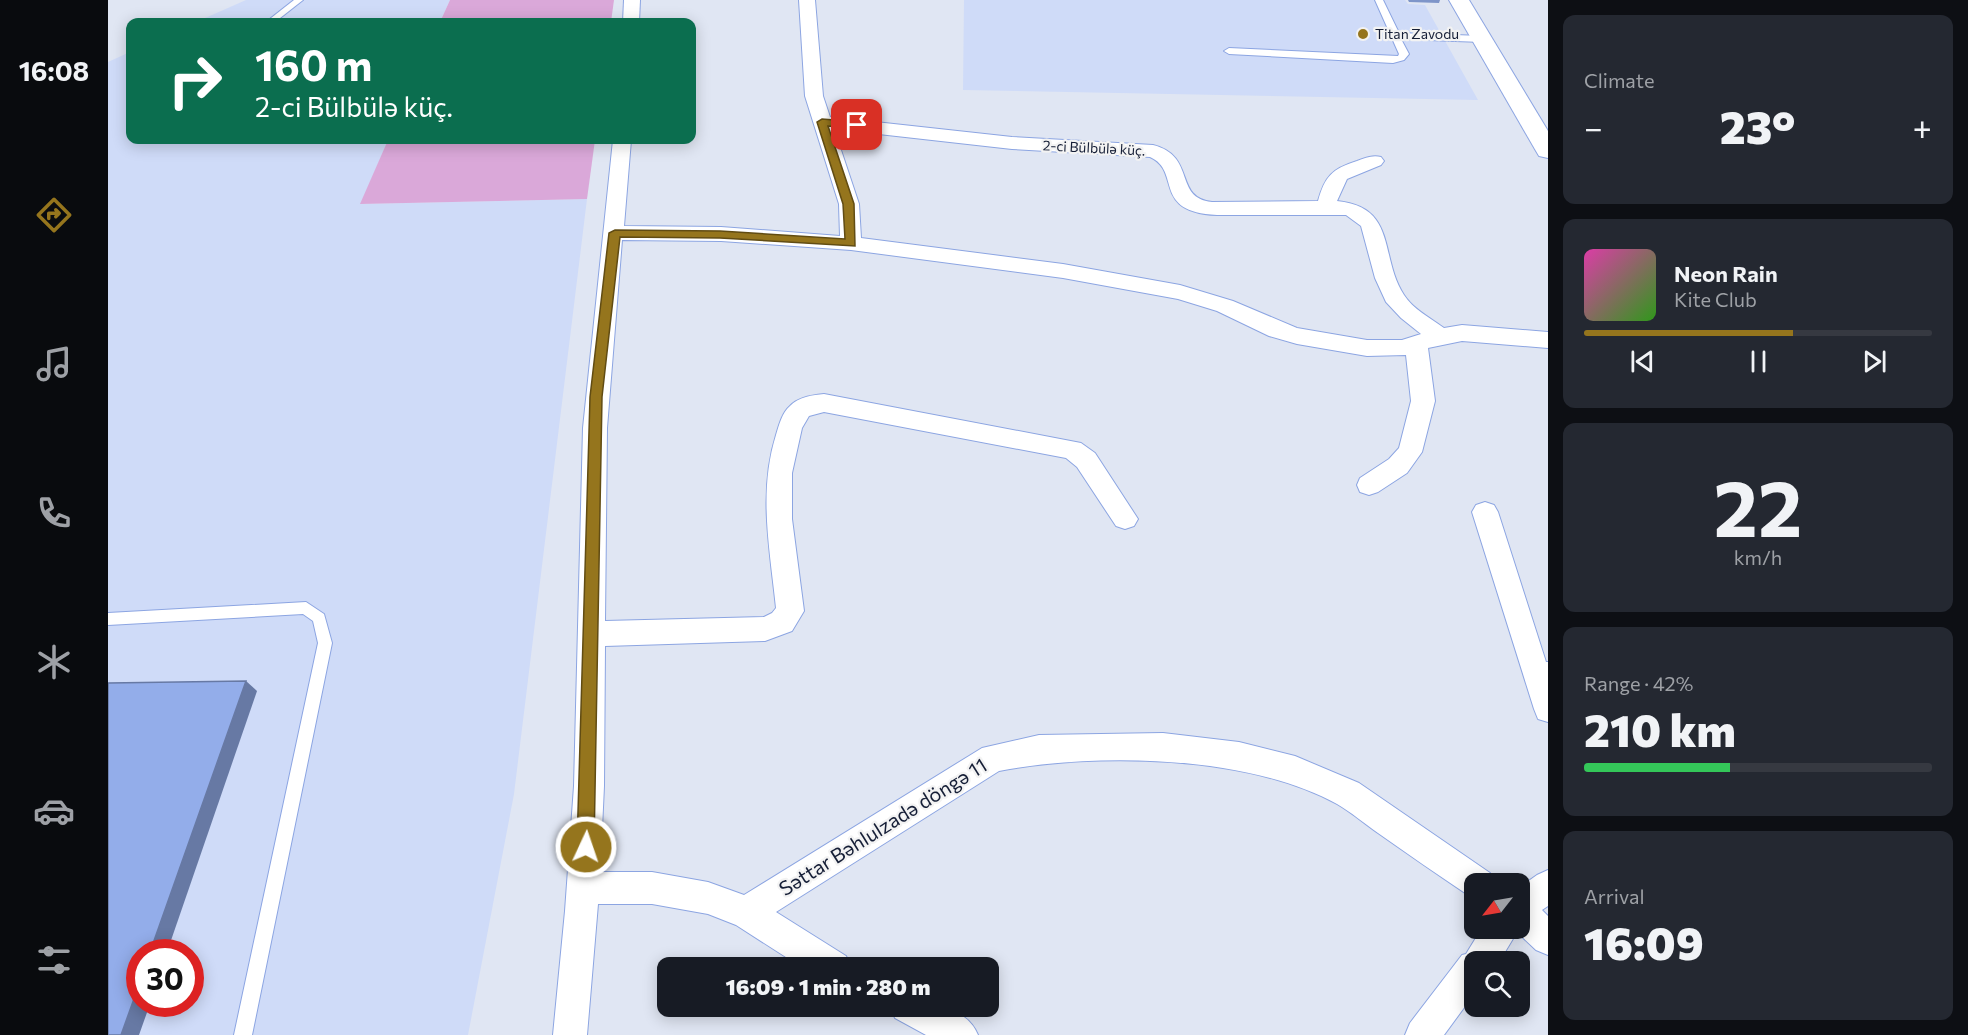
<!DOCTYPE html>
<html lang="en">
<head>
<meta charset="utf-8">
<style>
  body { margin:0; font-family:Commissioner,sans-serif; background:#242831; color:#f1f3f6; height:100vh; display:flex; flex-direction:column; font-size:22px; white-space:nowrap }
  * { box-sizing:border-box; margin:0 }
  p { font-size:20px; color:#9ea1a6 }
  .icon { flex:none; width:33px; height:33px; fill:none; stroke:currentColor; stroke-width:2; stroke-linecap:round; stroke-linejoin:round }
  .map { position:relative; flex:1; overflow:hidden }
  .drawer { display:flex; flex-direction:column; gap:15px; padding:15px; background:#0d0f14; width:420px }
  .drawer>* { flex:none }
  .top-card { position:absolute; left:18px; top:18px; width:570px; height:126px; border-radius:12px; box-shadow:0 3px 15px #0003; background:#0b6e4f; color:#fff; overflow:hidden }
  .needle { width:39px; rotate:239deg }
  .buttons { position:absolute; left:1356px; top:873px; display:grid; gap:12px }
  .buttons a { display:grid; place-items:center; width:66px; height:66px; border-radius:12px; background:#171b24; box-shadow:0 3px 15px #0003; font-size:30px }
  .speed { position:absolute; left:18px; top:939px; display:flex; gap:12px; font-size:30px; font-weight:700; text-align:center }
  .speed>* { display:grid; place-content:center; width:78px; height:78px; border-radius:50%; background:#171b24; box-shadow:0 3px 15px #0003; line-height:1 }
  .speed .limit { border:9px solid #d22; background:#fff; color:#111 }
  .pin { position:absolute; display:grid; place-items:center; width:51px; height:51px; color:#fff; margin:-26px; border-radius:12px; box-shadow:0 3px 9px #0006 }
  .me { position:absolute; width:66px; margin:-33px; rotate:3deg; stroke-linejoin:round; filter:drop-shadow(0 0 4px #0008) }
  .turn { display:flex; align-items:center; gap:21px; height:126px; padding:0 30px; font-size:27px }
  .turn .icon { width:78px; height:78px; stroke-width:2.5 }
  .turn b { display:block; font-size:42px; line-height:51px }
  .big { font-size:45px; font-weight:800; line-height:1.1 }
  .drawer .card { flex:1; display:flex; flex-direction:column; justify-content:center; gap:9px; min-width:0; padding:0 21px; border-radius:12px; background:#242831 }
  .drawer .dial { align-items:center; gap:0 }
  .dial b { font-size:78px; line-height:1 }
  .song { display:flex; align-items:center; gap:18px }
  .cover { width:72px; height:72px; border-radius:9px; background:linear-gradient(135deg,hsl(320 70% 55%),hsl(110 70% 35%)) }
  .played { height:6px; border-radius:3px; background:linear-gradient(90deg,#95751d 60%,#363941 60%) }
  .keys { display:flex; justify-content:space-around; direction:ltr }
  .heat { display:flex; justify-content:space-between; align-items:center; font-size:33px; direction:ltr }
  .charge { height:9px; border-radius:4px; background:linear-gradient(90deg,#34c759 42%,#363941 0) }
  .trip { position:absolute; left:549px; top:957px; width:342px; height:60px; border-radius:12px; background:#171b24; box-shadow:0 3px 15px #0003; font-weight:800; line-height:60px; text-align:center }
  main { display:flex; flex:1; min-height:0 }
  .dock { display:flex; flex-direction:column; width:108px; justify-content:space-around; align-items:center; background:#090b0e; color:#9ea1a6 }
  .dock .icon { width:42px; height:42px }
  .dock .on { color:#95751d }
  .dock b { font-size:27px; color:#f1f3f6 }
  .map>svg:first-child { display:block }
  .built { fill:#cfdbf8; fill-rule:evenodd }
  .green { fill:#daa8d9 }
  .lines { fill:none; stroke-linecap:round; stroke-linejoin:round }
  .service-casing { stroke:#8ca5e2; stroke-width:2 }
  .minor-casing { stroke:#8ca5e2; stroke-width:2 }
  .secondary-casing { stroke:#8ca5e2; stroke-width:2 }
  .service { fill:#fff; fill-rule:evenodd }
  .minor { fill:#fff; fill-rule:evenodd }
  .secondary { fill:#fff; fill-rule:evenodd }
  .wall { fill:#7e95c9 }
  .shaded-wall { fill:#6779a4 }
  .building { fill:#93adea; stroke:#6779a4; stroke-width:1.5 }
  .route { fill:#95751d; stroke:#614c13; stroke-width:1.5 }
  .poi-dot { fill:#95751d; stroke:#f3f3f3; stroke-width:2 }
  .labels { text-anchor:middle; stroke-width:4.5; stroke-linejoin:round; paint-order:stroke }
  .far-poi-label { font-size:14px; fill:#151e36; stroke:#f3f3f3; text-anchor:start }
  .far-street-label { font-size:14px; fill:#151e36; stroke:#f3f3f3 }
  .near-street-label { font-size:20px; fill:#151e36; stroke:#f3f3f3 }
</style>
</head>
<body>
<main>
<nav class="dock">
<b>16:08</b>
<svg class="icon on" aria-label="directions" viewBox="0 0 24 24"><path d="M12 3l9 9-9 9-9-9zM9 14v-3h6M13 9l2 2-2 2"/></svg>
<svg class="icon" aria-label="music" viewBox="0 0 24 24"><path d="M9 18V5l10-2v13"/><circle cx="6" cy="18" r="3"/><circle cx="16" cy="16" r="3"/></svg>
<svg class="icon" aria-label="phone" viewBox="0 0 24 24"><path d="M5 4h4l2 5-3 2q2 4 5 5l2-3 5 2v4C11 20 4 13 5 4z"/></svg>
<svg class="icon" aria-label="climate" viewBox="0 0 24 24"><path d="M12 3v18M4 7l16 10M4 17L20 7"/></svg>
<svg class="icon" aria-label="car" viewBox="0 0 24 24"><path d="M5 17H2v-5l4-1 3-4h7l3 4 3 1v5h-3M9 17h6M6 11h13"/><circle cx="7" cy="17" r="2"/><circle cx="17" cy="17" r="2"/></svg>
<svg class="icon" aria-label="filters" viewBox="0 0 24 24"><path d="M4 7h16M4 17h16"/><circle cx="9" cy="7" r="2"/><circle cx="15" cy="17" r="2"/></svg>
</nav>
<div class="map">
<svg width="1440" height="1035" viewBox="0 0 1440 1035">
  <rect width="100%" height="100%" fill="#e0e6f3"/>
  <g class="built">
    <polygon points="138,0 342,0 332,22 88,22"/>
    <polygon points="856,0 1297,0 1300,4 1317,5 1370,100 855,90"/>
    <path d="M22 52V140H280L253 204 479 199 406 794 360 1035H0V62ZM32 952H82V1004H32Z"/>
  </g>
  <g class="green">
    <polygon points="342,0 506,0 503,22 332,22"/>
    <polygon points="280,140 487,140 479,199 252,204"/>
  </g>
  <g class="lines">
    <g class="service-casing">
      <g id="service">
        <polygon points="186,0 195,0 167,22 158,22"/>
        <polygon points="1267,0 1275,0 1291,33 1374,36 1378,39 1374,42 1293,39 1301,54 1296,60 1285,63 1121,54 1116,51 1121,48 1290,56 1291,54"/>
        <polygon points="198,602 216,614 224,643 144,1035 126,1035 210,643 205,621 195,614 0,625 0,613"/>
      </g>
    </g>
    <g class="minor-casing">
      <g id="minor">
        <polygon points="516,0 532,0 531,22 515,22"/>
        <path d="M691 0H707L715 96 722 117 904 137 1045 145C1089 156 1065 198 1104 202L1210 201C1217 176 1224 169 1249 161 1257 158 1264 155 1273 157L1276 161 1273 165 1239 179 1229 201C1290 207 1271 257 1296 295 1305 309 1322 318 1336 328L1354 325 1440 332V348L1354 341 1320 348 1327 401 1314 452 1299 473 1270 492 1261 495 1252 492 1249 485 1252 478 1281 459 1291 448 1303 401 1298 355 1259 356 1189 344 1161 336 1109 311 1070 299 955 278 743 250 613 241 514 240 499 428 497 621 656 617 664 613 668 608C662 550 650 492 668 435 671 425 674 413 682 406 690 397 705 395 716 394L973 443 987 453 1030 519 1026 526 1017 529 1008 526 969 467 958 458 716 412 701 416 694 428 684 473V519L696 611 684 631 657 641 497 646 496 786 492 872H544L600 882 636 895 874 748 931 735 1055 733 1131 742 1187 756 1251 783 1382 873 1387 884H1366V898L1360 895C1330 875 1300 854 1270 833 1257 824 1243 812 1229 804 1140 755 988 752 891 771L668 912 738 956 743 968H695L628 925 600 914 544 904H490L479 1035H445L457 911 466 786 475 428 505 140H523L516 226 613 227 732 236 731 204 697 96ZM726 129 904 149 1042 157C1074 171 1043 212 1109 215H1238L1253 226 1267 278 1278 302 1293 318 1313 334 1294 340H1259L1189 328 1125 301 1072 285 955 264 753 238 751 204Z"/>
        <polygon points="1377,502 1386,505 1390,512 1438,662 1440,662 1440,722 1430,719 1426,709 1364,512 1368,505"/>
        <polygon points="1440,870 1440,906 1434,910 1440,916 1440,955 1428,950 1409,932 1391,962 1366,962 1366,994 1336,1035 1297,1035 1302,1023 1354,955 1358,954 1374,928 1412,928 1412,887 1429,875"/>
        <path d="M782 1006C813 1006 856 1001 870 1035H818L787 1018Z"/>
      </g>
    </g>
    <g class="secondary-casing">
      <polygon id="secondary" points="1341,0 1361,0 1440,131 1440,158 1431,156 1428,151"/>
    </g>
    <use href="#service" class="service"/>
    <use href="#minor" class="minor"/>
    <use href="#secondary" class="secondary"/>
  </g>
  <polygon class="wall" points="1300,0 1332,0 1331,3 1301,2"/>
  <g class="shaded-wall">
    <polygon points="138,681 149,691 59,952 42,952"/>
    <polygon points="32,982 32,1004 42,1004 31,1035 13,1035"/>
  </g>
  <polygon class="building" points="138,681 42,952 32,952 32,982 13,1035 0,1035 0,683"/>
  <polygon class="route" points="714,119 749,122 754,125 749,128 720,126 746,204 747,246 612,238 512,237 494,397 486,847 484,853 478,855 472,853 469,847 482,397 501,233 507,230 612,231 737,239 735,204 709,122"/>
  <circle class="poi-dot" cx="1255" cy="34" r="6"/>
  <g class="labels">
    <g class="far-poi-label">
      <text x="1267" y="39">Titan Zavodu</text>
    </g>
    <g class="far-street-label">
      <text transform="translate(986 148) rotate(3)" y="5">2-ci Bülbülə küç.</text>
    </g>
    <g class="near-street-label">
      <text transform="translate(775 827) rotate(-32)" y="7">Səttar Bəhlulzadə döngə 11</text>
    </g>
  </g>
</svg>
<div class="buttons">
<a><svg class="needle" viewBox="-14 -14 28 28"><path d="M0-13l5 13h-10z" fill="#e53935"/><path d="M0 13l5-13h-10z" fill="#9ea1a6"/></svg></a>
<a><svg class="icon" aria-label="search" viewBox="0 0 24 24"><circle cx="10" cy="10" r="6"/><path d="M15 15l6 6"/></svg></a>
</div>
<div class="speed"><div class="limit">30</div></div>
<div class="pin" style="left:749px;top:125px;background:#d93025"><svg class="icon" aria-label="arrive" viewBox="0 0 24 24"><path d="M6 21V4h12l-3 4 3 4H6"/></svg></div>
<svg class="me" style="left:478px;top:847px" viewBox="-20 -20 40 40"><circle r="17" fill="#95751d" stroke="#fff" stroke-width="3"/><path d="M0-11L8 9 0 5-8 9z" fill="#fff"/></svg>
<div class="trip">16:09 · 1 min · 280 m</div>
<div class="top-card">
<div class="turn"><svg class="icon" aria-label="right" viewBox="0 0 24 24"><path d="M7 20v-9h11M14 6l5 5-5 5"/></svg><div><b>160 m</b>2-ci Bülbülə küç.</div></div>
</div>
</div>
<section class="drawer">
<div class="card"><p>Climate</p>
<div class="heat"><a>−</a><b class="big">23°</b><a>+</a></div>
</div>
<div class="card">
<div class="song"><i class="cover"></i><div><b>Neon Rain</b><p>Kite Club</p></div></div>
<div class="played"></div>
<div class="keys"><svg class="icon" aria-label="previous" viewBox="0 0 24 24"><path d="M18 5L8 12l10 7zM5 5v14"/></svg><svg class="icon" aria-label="pause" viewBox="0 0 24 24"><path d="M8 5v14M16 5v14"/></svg><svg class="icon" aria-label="next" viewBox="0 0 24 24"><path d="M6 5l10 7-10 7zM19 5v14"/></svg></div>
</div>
<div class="card dial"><b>22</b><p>km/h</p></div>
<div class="card"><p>Range · 42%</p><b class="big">210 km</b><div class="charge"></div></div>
<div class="card"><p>Arrival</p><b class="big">16:09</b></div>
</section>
</main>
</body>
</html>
